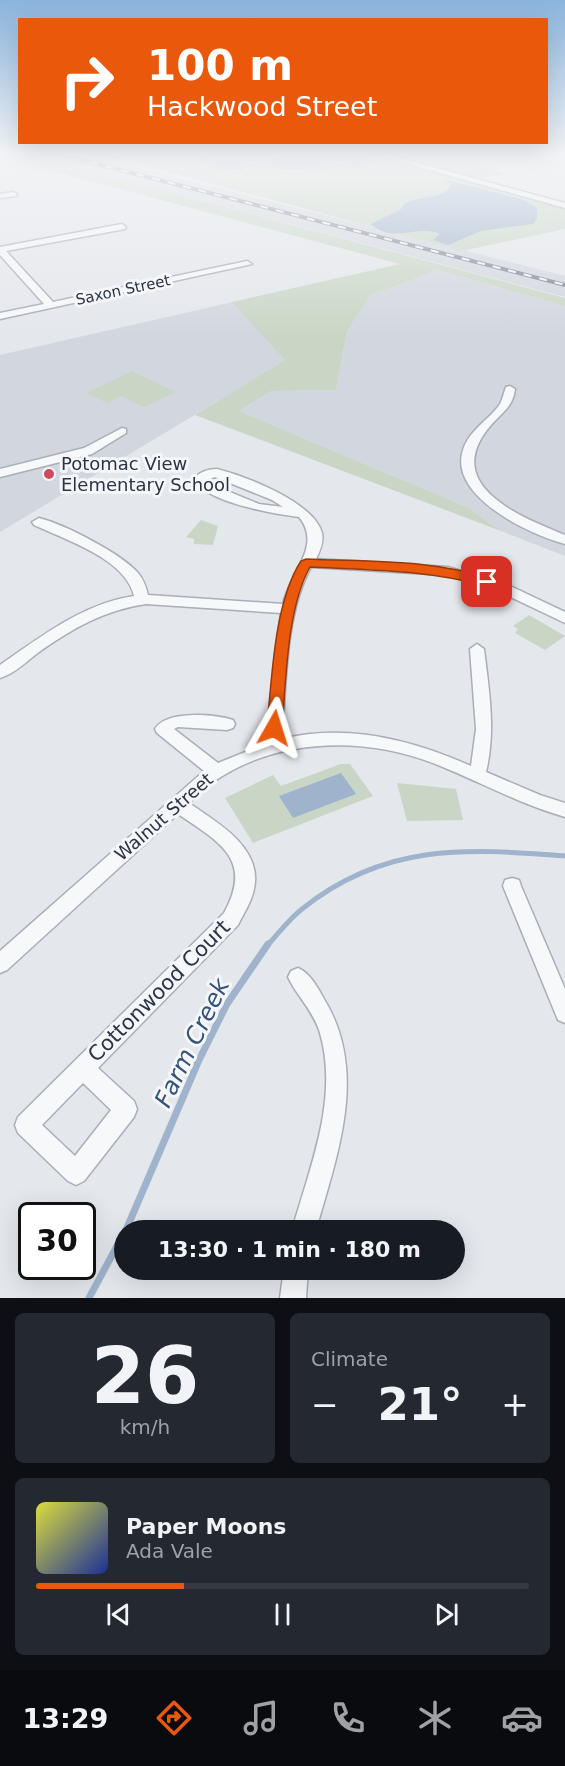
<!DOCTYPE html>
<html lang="en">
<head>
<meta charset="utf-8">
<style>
  body { margin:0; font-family:"DejaVu Sans",sans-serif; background:#242831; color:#f1f3f6; height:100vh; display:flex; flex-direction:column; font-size:22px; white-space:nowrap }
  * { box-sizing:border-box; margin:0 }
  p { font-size:20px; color:#9ea1a6 }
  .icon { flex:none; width:33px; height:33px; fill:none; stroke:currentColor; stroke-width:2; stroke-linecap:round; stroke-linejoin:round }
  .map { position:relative; height:1298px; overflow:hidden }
  .side { display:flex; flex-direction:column; gap:15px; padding:15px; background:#0d0f14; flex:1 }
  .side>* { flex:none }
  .guide { position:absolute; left:18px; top:18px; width:530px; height:126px; border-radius:0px; box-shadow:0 6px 24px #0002; background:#ea580c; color:#fff; overflow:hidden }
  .speed { position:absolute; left:18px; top:1202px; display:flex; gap:12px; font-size:30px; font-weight:700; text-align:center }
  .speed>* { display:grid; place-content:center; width:78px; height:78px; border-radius:50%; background:#171b24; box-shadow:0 6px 24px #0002; line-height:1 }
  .speed .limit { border:3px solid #111; border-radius:9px; background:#fff; color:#111 }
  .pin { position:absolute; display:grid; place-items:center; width:51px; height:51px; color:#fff; margin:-26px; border-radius:12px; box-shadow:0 3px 9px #0006 }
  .me { position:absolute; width:66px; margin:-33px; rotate:6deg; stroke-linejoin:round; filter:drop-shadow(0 0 4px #0008) }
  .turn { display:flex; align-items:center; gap:21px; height:126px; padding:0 30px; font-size:27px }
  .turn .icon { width:78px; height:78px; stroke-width:2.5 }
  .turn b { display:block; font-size:42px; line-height:51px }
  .big { font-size:45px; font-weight:700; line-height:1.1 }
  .side .widget { flex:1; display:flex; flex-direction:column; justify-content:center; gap:9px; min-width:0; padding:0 21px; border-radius:9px; background:#242831 }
  .side .dial { align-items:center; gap:0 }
  .dial b { font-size:78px; line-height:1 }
  .song { display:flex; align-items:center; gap:18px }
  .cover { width:72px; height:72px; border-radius:9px; background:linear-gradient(135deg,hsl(60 70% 55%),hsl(230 70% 35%)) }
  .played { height:6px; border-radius:3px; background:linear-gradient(90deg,#ea580c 30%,#363941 30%) }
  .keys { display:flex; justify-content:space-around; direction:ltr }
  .heat { display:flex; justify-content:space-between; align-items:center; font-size:33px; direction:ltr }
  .side .tiles { flex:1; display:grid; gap:15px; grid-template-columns:1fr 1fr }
  .widget:last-child { grid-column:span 2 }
  .trip { position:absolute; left:114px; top:1220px; width:351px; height:60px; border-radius:30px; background:#171b24; box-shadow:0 6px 24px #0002; font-weight:700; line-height:60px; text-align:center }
  .tab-bar { display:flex; height:96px; justify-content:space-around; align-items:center; background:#090b0e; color:#9ea1a6 }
  .tab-bar .icon { width:42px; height:42px }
  .tab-bar .current { color:#ea580c }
  .tab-bar b { font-size:27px; color:#f1f3f6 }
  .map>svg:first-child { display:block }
  .built { fill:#d2d6de }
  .green { fill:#c9d6c5 }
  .water { fill:#9fb4cc }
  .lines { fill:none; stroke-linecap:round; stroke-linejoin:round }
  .stream-far1 { stroke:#9fb4cc; stroke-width:5 }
  .stream { stroke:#9fb4cc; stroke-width:7 }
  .street-casing { stroke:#a9aeb7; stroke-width:3 }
  .street { fill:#f7f8fa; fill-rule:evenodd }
  .rail-casing { stroke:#7d8696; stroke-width:4 }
  .rail { stroke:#f4f6f9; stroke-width:2; stroke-dasharray:8; stroke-linecap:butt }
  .route { fill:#ea580c; stroke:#983908; stroke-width:1.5 }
  .poi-dot { fill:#d1495b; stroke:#f4f6f9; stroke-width:2 }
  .labels { text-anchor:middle; stroke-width:6; stroke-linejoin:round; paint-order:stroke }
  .far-street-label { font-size:15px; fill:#2b3445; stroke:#f4f6f9 }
  .poi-label { font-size:18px; fill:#2b3445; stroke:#f4f6f9; text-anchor:start }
  .street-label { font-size:18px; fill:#2b3445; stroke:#f4f6f9 }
  .near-street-label { font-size:21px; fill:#2b3445; stroke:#f4f6f9 }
  .near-water-label { font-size:24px; font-style:italic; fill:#34527a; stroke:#f4f6f9 }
</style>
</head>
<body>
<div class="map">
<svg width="565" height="1298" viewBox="0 0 565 1298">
  <rect width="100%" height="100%" fill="#e4e7ec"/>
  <g class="built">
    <polygon points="27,154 83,154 565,276 565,297"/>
    <polygon points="435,269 565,306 565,556 501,531 469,508 239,411 271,391 336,390 347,331 371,295 428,274"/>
    <polygon points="233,302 286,360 0,532 0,355"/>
  </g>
  <g class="green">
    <polygon points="0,154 27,154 565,298 565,306 435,269 428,274 371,295 347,331 336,390 271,391 239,411 469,508 501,531 195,415 285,360 232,302 400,264 0,157"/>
    <polygon points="101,154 367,154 565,209 565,229 462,251"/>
    <polygon points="385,154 476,154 483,164 507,175 474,178"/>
    <polygon points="132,371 175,392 144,407 121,396 107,403 87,393"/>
    <polygon points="201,520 218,526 213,545 194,544 194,539 186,537"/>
    <polygon points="529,615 565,636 545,650 515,633 518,629 513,626"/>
    <polygon points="341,764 350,764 373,796 253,843 225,798 273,775 281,786"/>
    <polygon points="397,783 456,789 463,820 407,821"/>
  </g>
  <g class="water">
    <polygon points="322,154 356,154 377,161 359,169 330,166 323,170 312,171 241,166 244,171 234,169 223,171 191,156 213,160 251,160"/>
    <path d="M443 179 524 200 537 208V218L533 224 481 231 448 245 433 240 440 234C418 223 394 245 371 224L401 209 404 204 413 200 438 195 448 190 450 184Z"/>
    <polygon points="341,773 356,794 293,818 279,796"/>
  </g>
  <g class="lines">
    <path class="stream-far1" d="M267 946C278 934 289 919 302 909 384 843 466 848 565 856"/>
    <g class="stream">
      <polyline points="126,1230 199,1060 227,1004 268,944"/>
      <polyline points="89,1298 124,1233"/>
    </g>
    <g class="street-casing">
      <g id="street">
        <polygon points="372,154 385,154 565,203 565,208"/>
        <polygon points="13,192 17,194 16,196 0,198 0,194"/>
        <polygon points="122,224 126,227 125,229 6,251 53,302 247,261 252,264 0,319 0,313 44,304 0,255 0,247"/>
        <path d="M510 386 515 389C513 409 498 415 487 430 443 487 523 518 565 535V544C530 535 448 496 463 450 469 430 489 420 500 404 503 398 504 392 506 387Z"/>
        <polygon points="122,428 126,429 126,433 92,454 0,477 0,469 84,448"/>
        <path d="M217 469C245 476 314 502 322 533 324 542 320 551 316 559L448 567 508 585 565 612V623L498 591 447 575 311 567C285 614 286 686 282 739 345 723 413 740 471 766L476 729 470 649 477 644 484 649C489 690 496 731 486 772L540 795 565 803V817C520 804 480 782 438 765 366 736 278 737 213 782 205 788 197 796 189 803 215 821 258 845 255 882 254 898 245 911 238 925L98 1068 134 1101 137 1109 134 1117 84 1181 76 1185 68 1181 18 1133 15 1125 18 1117 224 913C254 859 219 842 178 814L7 970 0 973V951L204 771 157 733 155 729C166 710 214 714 233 720L235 724 233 728 227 730 178 727 174 729 218 763 265 744 281 613 146 604C105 610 73 628 39 652 27 661 14 674 0 678V665C42 636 82 604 134 596 126 559 66 540 34 525L32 522 39 518C64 524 122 554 138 573 144 580 146 587 148 595L283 604C289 574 323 546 299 517 274 514 205 502 194 479 199 472 208 469 217 469ZM215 477 272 500 283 507 259 504 208 483 207 480ZM83 1083 111 1110 75 1156 42 1125Z"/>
        <polygon points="512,878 519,880 521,886 565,989 565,1023 558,1020 503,886 505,880"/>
        <path d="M298 968C310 973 318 988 324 999 369 1072 337 1155 316 1230H292C310 1167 339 1098 320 1033 314 1012 297 996 288 977L291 971Z"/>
        <polygon points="284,1269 308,1269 306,1298 280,1298"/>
      </g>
    </g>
    <use href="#street" class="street"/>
    <g class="rail-casing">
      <polyline id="rail" points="59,154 565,285"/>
    </g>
    <use href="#rail" class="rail"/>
  </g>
  <linearGradient id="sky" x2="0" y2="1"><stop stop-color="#8bb4dd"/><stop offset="0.46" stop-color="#f3f4f6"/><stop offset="1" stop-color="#f3f4f6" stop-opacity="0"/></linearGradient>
  <rect width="565" height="336" fill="url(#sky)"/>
  <path class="route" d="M306 559C367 562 433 559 491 579L493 582 487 586C426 570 372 570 310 567 287 608 286 680 282 728L274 733 267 728C272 677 274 603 301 561Z"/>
  <circle class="poi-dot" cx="49" cy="474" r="6"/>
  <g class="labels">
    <g class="far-street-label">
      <text transform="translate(123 290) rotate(-12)" y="5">Saxon Street</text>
    </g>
    <g class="poi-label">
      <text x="61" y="470">Potomac View<tspan x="61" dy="21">Elementary School</tspan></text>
    </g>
    <g class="street-label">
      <text transform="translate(164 817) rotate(-41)" y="6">Walnut Street</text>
    </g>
    <g class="near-street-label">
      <text transform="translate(159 991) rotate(-45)" y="7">Cottonwood Court</text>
    </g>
    <g class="near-water-label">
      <text transform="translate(192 1043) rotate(-64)" y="8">Farm Creek</text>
    </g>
  </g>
</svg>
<div class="speed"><div class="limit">30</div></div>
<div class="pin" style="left:487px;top:582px;background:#d93025"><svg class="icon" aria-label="arrive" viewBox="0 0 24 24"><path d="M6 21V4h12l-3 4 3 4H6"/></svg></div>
<svg class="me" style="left:274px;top:728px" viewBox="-20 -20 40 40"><path d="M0-17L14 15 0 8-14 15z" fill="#ea580c" stroke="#fff" stroke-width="4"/></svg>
<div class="trip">13:30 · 1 min · 180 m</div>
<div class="guide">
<div class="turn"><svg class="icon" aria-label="right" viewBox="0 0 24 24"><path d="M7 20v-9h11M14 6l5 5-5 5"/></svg><div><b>100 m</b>Hackwood Street</div></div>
</div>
</div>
<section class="side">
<div class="tiles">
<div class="widget dial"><b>26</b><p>km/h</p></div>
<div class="widget"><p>Climate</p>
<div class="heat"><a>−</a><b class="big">21°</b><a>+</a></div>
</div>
<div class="widget">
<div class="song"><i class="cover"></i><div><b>Paper Moons</b><p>Ada Vale</p></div></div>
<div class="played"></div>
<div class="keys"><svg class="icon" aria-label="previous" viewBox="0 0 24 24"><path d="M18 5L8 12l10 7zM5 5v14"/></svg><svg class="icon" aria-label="pause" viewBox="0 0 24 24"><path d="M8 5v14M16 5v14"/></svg><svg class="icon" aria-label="next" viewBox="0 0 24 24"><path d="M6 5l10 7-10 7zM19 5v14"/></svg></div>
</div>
</div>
</section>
<nav class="tab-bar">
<b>13:29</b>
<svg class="icon current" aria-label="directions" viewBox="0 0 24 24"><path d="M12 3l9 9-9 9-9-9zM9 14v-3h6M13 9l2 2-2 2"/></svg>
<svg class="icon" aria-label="music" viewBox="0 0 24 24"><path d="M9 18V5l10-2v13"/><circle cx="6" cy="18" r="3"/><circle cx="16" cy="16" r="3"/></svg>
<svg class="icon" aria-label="phone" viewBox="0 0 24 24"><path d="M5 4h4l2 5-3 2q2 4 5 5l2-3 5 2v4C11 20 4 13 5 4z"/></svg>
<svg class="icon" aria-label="climate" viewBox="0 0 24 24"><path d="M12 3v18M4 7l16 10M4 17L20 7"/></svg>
<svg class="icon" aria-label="car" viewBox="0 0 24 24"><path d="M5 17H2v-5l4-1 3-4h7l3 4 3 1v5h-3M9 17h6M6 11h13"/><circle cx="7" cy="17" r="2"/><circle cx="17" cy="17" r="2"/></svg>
</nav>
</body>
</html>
